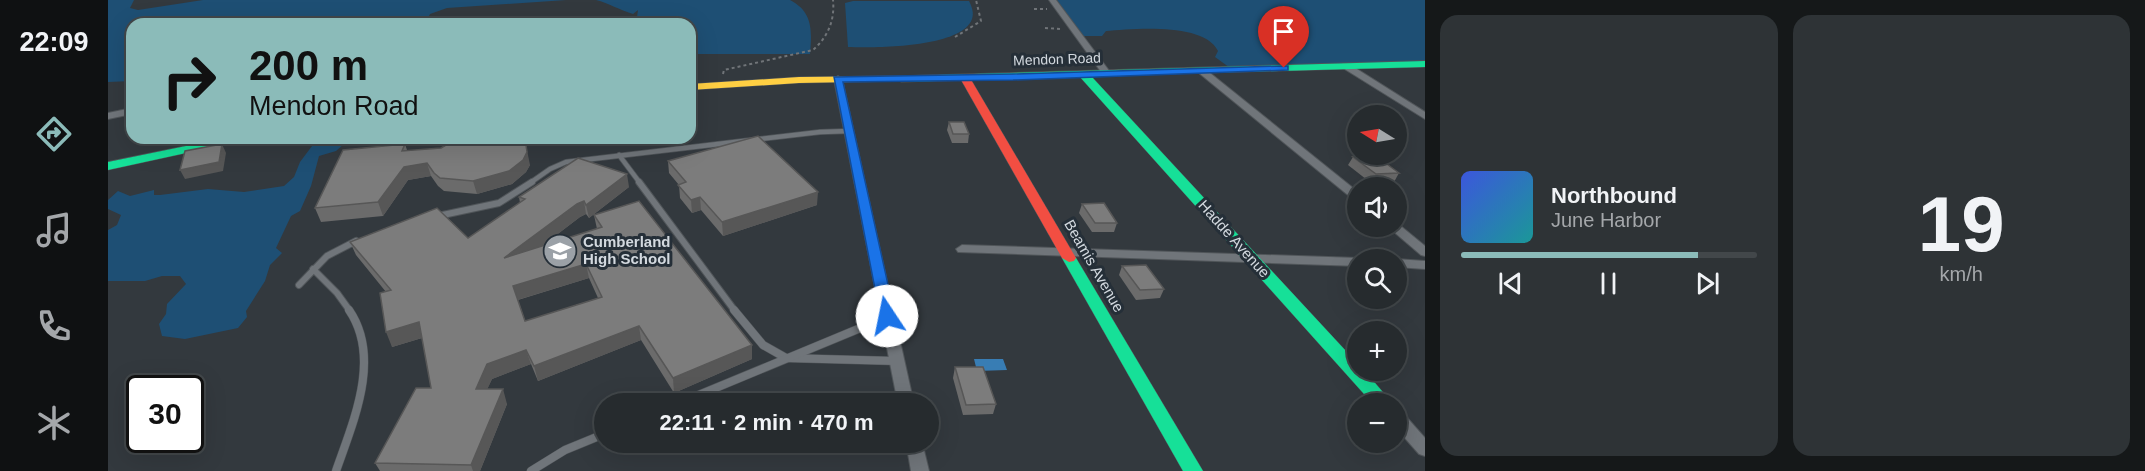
<!DOCTYPE html>
<html lang="en">
<head>
<meta charset="utf-8">
<style>
  body { margin:0; font-family:Arial,sans-serif; background:#2e3336; color:#f1f3f6; height:100vh; display:flex; flex-direction:column; font-size:22px; white-space:nowrap }
  * { box-sizing:border-box; margin:0 }
  p { font-size:20px; color:#a4a7aa }
  .icon { flex:none; width:33px; height:33px; fill:none; stroke:currentColor; stroke-width:2; stroke-linecap:round; stroke-linejoin:round }
  .map { position:relative; flex:1; overflow:hidden }
  .sheet { display:flex; flex-direction:column; gap:15px; padding:15px; background:#151819; width:720px }
  .sheet>* { flex:none }
  .top-card { position:absolute; left:18px; top:18px; width:570px; height:126px; border-radius:18px; box-shadow:0 6px 24px #0002,0 0 0 2px #42474a; background:#8bbbb9; color:#111; overflow:hidden }
  .needle { width:39px; rotate:281deg }
  .fabs { position:absolute; left:1239px; top:105px; display:grid; gap:12px }
  .fabs a { display:grid; place-items:center; width:60px; height:60px; border-radius:50%; background:#262b2e; box-shadow:0 6px 24px #0002,0 0 0 2px #42474a; font-size:30px }
  .speed { position:absolute; left:18px; top:375px; display:flex; gap:12px; font-size:30px; font-weight:700; text-align:center }
  .speed>* { display:grid; place-content:center; width:78px; height:78px; border-radius:50%; background:#262b2e; box-shadow:0 6px 24px #0002,0 0 0 2px #42474a; line-height:1 }
  .speed .limit { border:3px solid #111; border-radius:9px; background:#fff; color:#111 }
  .pin { position:absolute; display:grid; place-items:center; width:51px; height:51px; color:#fff; margin:-62px -26px; border-radius:50% 50% 50% 0; rotate:-45deg; box-shadow:0 0 6px #0007 }
  .pin .icon { rotate:45deg }
  .me { position:absolute; width:66px; margin:-33px; rotate:349deg; stroke-linejoin:round; filter:drop-shadow(0 0 4px #0008) }
  .turn { display:flex; align-items:center; gap:21px; height:126px; padding:0 24px; font-size:27px }
  .turn .icon { width:78px; height:78px; stroke-width:2.5 }
  .turn b { display:block; font-size:42px; line-height:51px }
  .sheet .card { flex:1; display:flex; flex-direction:column; justify-content:center; gap:9px; min-width:0; padding:0 21px; border-radius:18px; background:#2e3336 }
  .sheet .dial { align-items:center; gap:0 }
  .dial b { font-size:78px; line-height:1 }
  .song { display:flex; align-items:center; gap:18px }
  .cover { width:72px; height:72px; border-radius:9px; background:linear-gradient(135deg,hsl(230 70% 55%),hsl(180 70% 35%)) }
  .played { height:6px; border-radius:3px; background:linear-gradient(90deg,#8bbbb9 80%,#42474a 80%) }
  .keys { display:flex; justify-content:space-around; direction:ltr }
  .sheet .tiles { flex:1; display:grid; gap:15px; grid-template-columns:repeat(2,1fr) }
  .trip { position:absolute; left:486px; top:393px; width:345px; height:60px; border-radius:30px; background:#262b2e; box-shadow:0 6px 24px #0002,0 0 0 2px #42474a; font-weight:700; line-height:60px; text-align:center }
  main { display:flex; flex:1; min-height:0 }
  .dock { display:flex; flex-direction:column; width:108px; justify-content:space-around; align-items:center; background:#0f1112; color:#a4a7aa }
  .dock .icon { width:42px; height:42px }
  .dock .on { color:#8bbbb9 }
  .dock b { font-size:27px; color:#f1f3f6 }
  .map>svg:first-child { display:block }
  .green { fill:#1e4f74 }
  .water { fill:#387db4 }
  .lines { fill:none; stroke-linecap:round; stroke-linejoin:round }
  .lane-far2-casing { stroke:#505559; stroke-width:6 }
  .lane-far1-casing { stroke:#505559; stroke-width:8 }
  .lane-casing { stroke:#505559; stroke-width:9 }
  .street-casing { stroke:#505559; stroke-width:2 }
  .fast-casing { stroke:#505559; stroke-width:1 }
  .slow-casing { stroke:#505559; stroke-width:1 }
  .jam-casing { stroke:#505559; stroke-width:1 }
  .path { stroke:#707478; stroke-width:2; stroke-dasharray:3 3; stroke-linecap:butt }
  .lane-far2 { stroke:#70757a; stroke-width:4.5 }
  .lane-far1 { stroke:#70757a; stroke-width:6 }
  .lane { stroke:#70757a; stroke-width:8 }
  .street { fill:#70757a; fill-rule:evenodd }
  .fast { fill:#16e098; fill-rule:evenodd }
  .slow { fill:#ffcf43; fill-rule:evenodd }
  .jam { fill:#f24e42; fill-rule:evenodd }
  .wall { fill:#6b6b6b; fill-rule:evenodd }
  .shaded-wall { fill:#575757 }
  .building { fill:#7c7c7c; stroke:#575757; stroke-width:1.5; fill-rule:evenodd }
  .route { fill:#1a73e8; stroke:#114b97; stroke-width:1.5 }
  .labels { text-anchor:middle; stroke-width:6; stroke-linejoin:round; paint-order:stroke }
  .far-street-label { font-size:14px; fill:#d3d9df; stroke:#252f38 }
  .street-label { font-size:15px; fill:#d3d9df; stroke:#252f38 }
  .poi-label { font-size:15px; font-weight:bold; fill:#d3d9df; stroke:#252f38; text-anchor:start }
</style>
</head>
<body>
<main>
<nav class="dock">
<b>22:09</b>
<svg class="icon on" aria-label="directions" viewBox="0 0 24 24"><path d="M12 3l9 9-9 9-9-9zM9 14v-3h6M13 9l2 2-2 2"/></svg>
<svg class="icon" aria-label="music" viewBox="0 0 24 24"><path d="M9 18V5l10-2v13"/><circle cx="6" cy="18" r="3"/><circle cx="16" cy="16" r="3"/></svg>
<svg class="icon" aria-label="phone" viewBox="0 0 24 24"><path d="M5 4h4l2 5-3 2q2 4 5 5l2-3 5 2v4C11 20 4 13 5 4z"/></svg>
<svg class="icon" aria-label="climate" viewBox="0 0 24 24"><path d="M12 3v18M4 7l16 10M4 17L20 7"/></svg>
</nav>
<div class="map">
<svg width="1317" height="471" viewBox="0 0 1317 471">
  <rect width="100%" height="100%" fill="#33393e"/>
  <g class="green">
    <polygon points="0,0 26,0 22,8 30,10 95,0 458,0 339,8 322,14 318,22 309,24 24,24 24,81 0,82"/>
    <path d="M488 0H682C705 12 704 30 702 54H582V24H528L530 10 525 14C511 10 501 3 488 0Z"/>
    <path d="M949 0H1317V64L1125 70 1107 57 1110 51C1096 22 1025 29 998 31L994 36H973Z"/>
    <path d="M745 1H861C864 7 866 13 864 19 854 48 765 48 740 47L737 3Z"/>
    <polygon points="210,138 250,138 248,143 236,144 228,151 211,156 203,186 192,211 183,216 168,248 174,253 162,265 157,281 138,311 139,317 130,328 77,339 54,336 51,324 58,314 59,304 78,284 72,276 54,276 37,281 0,281 0,230 9,225 13,215 0,209 0,200 10,191 22,196 46,190 46,195 52,195 100,189 136,192 176,186 186,177 192,162"/>
  </g>
  <polygon class="water" points="866,359 895,359 899,370 869,371"/>
  <g class="lines">
    <g class="lane-far2-casing">
      <g id="lane-far2">
        <polyline points="511,155 532,183"/>
        <polyline points="422,183 442,169 458,162 712,132 742,131"/>
      </g>
    </g>
    <g class="lane-far1-casing">
      <g id="lane-far1">
        <polyline points="531,182 627,311"/>
        <polyline points="330,216 391,203 424,182"/>
        <polyline points="205,269 229,293 242,311"/>
        <polyline points="191,285 219,256 248,241"/>
      </g>
    </g>
    <g class="lane-casing">
      <g id="lane">
        <polyline points="626,310 655,345 678,358 788,361"/>
        <polyline points="569,404 779,317"/>
        <path d="M228 471C245 422 274 358 241 310"/>
        <polyline points="423,471 457,450 496,434"/>
      </g>
    </g>
    <g class="street-casing">
      <g id="street">
        <polygon points="941,0 948,0 1002,72 1002,76 996,76"/>
        <polygon points="1235,64 1241,64 1317,112 1317,119 1235,68"/>
        <polygon points="1091,69 1097,69 1250,192 1250,201 1246,200 1091,73"/>
        <polygon points="730,76 734,79 806,404 790,404 726,79"/>
        <polygon points="24,108 24,114 0,119 0,113"/>
        <polygon points="1289,223 1317,246 1317,256 1313,255 1279,226 1288,226"/>
        <polygon points="854,245 1250,258 1255,260 1250,260 1250,266 850,252 848,249"/>
        <polygon points="1288,259 1317,261 1317,269 1288,267 1288,260 1286,260"/>
        <polygon points="1288,411 1294,412 1317,438 1317,456 1311,454 1288,428"/>
        <polygon points="798,442 814,442 821,471 803,471"/>
      </g>
    </g>
    <g class="fast-casing">
      <g id="fast">
        <polygon points="1317,61 1317,67 983,76 1250,364 1250,370 1256,370 1285,404 1265,404 972,77 793,82 788,79 793,76"/>
        <polygon points="117,138 139,138 133,141 0,170 0,162"/>
        <polygon points="961,254 968,258 1095,471 1075,471 954,258"/>
      </g>
    </g>
    <g class="slow-casing">
      <polygon id="slow" points="793,76 798,79 796,81 691,83 582,90 582,84 691,77"/>
    </g>
    <g class="jam-casing">
      <polygon id="jam" points="857,75 862,78 968,258 966,261 961,262 954,258 852,78"/>
    </g>
    <g class="path">
      <polyline points="926,9 939,9"/>
      <polyline points="937,28 953,29"/>
      <polyline points="847,37 873,21 868,0"/>
      <path d="M615 74 616 70 705 50C720 37 727 20 725 0"/>
    </g>
    <use href="#lane-far2" class="lane-far2"/>
    <use href="#lane-far1" class="lane-far1"/>
    <use href="#lane" class="lane"/>
    <use href="#street" class="street"/>
    <use href="#fast" class="fast"/>
    <use href="#slow" class="slow"/>
    <use href="#jam" class="jam"/>
  </g>
  <g class="wall">
    <polygon points="841,122 861,134 860,143 844,143 839,130"/>
    <polygon points="297,144 299,150 422,165 418,172 404,184 369,194 336,191 330,186 323,176 300,180 275,216 213,222 207,208"/>
    <polygon points="1245,157 1291,173 1286,182 1263,183 1240,165"/>
    <polygon points="560,161 709,205 615,236 593,210 584,213 572,198 571,185 561,173"/>
    <path d="M521 187 481 218 478 214 472 217 434 246 489 229 486 215 644 359 566 393 533 340 430 381 423 364 384 379 379 389 399 404 372 471H272L267 463 323 388 314 338 284 347 278 292 248 255 242 242 360 238 412 203 411 197ZM481 278 490 298 417 321 410 300Z"/>
    <polygon points="974,204 1009,223 1006,232 984,232 971,213"/>
    <polygon points="1014,266 1056,289 1052,298 1028,300 1011,275"/>
    <polygon points="847,367 888,404 885,414 855,415 845,378"/>
  </g>
  <g class="shaded-wall">
    <polygon points="114,144 118,153 115,171 77,179 72,170"/>
    <polygon points="418,145 422,165 418,172 404,184 369,194 365,181"/>
    <polygon points="319,163 323,176 300,180 275,216 270,202 296,167"/>
    <polygon points="519,174 521,187 481,218 478,205"/>
    <polygon points="710,192 709,205 615,236 614,222"/>
    <polygon points="592,197 593,210 584,213 583,200"/>
    <polygon points="476,201 478,214 472,217 400,272 396,258 469,204"/>
    <polygon points="478,264 481,278 409,300 405,286"/>
    <polygon points="311,322 317,337 284,347 278,332"/>
    <polygon points="531,326 533,340 430,381 426,366"/>
    <polygon points="644,345 644,359 566,393 565,378"/>
    <polygon points="418,350 423,364 384,379 373,403 368,389 379,364"/>
    <polygon points="395,389 399,404 372,471 365,471 363,465"/>
  </g>
  <g class="building">
    <polygon points="841,122 856,122 861,134 845,134"/>
    <polygon points="650,136 710,192 614,222 592,197 583,200 570,185 578,182 560,161"/>
    <polygon points="356,138 406,138 412,139 418,145 419,152 415,160 401,171 365,181 332,178 326,173 319,163 296,167 270,202 207,208 235,150 297,144 294,151 333,148 345,141"/>
    <polygon points="114,144 111,162 72,170 77,151"/>
    <polygon points="1268,156 1291,173 1268,174 1245,157"/>
    <path d="M470 158 519 174 478 205 476 201 469 204 396 258 494 227 486 215 531 201 644 345 565 378 531 326 426 366 418 350 379 364 368 389H395L363 465 267 463 308 388H323L311 322 278 332 272 293 283 290 242 242 329 208 360 238 417 199 411 197ZM478 264 494 297 417 321 405 286Z"/>
    <polygon points="996,203 1009,223 987,223 974,204"/>
    <polygon points="1038,265 1056,289 1032,290 1014,266"/>
    <polygon points="847,367 875,367 888,404 858,405"/>
  </g>
  <polygon class="route" points="1176,66 1180,66 1180,70 905,80 735,82 787,316 784,320 773,320 726,77 905,74"/>
  <defs>
    <g id="school-disc" transform="scale(1.725)"><circle r="9.5" fill="#9ba1a7" stroke="#252f38"/><path d="M0-5L7-2L0 1L-7-2ZM-4 1L0 2.5L4 1V4Q0 6-4 4Z" fill="#fff"/></g>
  </defs>
  <g fill-rule="evenodd">
    <use href="#school-disc" x="452" y="251"/>
  </g>
  <g class="labels">
    <g class="far-street-label">
      <text transform="translate(949 59) rotate(-2)" y="5">Mendon Road</text>
    </g>
    <g class="street-label">
      <text transform="translate(1126 239) rotate(48)" y="5">Hadde Avenue</text>
      <text transform="translate(986 266) rotate(60)" y="5">Beamis Avenue</text>
    </g>
    <g class="poi-label">
      <text x="475" y="247">Cumberland<tspan x="475" dy="17">High School</tspan></text>
    </g>
  </g>
</svg>
<div class="fabs">
<a><svg class="needle" viewBox="-14 -14 28 28"><path d="M0-13l5 13h-10z" fill="#e53935"/><path d="M0 13l5-13h-10z" fill="#a4a7aa"/></svg></a>
<a><svg class="icon" aria-label="sound" viewBox="0 0 24 24"><path d="M4 9h4l5-4v14l-5-4H4zM17 9q2 3 0 6"/></svg></a>
<a><svg class="icon" aria-label="search" viewBox="0 0 24 24"><circle cx="10" cy="10" r="6"/><path d="M15 15l6 6"/></svg></a>
<a>+</a>
<a>−</a>
</div>
<div class="speed"><div class="limit">30</div></div>
<div class="pin" style="left:1176px;top:68px;background:#d93025"><svg class="icon" aria-label="arrive" viewBox="0 0 24 24"><path d="M6 21V4h12l-3 4 3 4H6"/></svg></div>
<svg class="me" style="left:779px;top:316px" viewBox="-20 -20 40 40"><circle r="19" fill="#fff"/><path d="M0-13L10 11 0 6-10 11z" fill="#1a73e8"/></svg>
<div class="trip">22:11 · 2 min · 470 m</div>
<div class="top-card">
<div class="turn"><svg class="icon" aria-label="right" viewBox="0 0 24 24"><path d="M7 20v-9h11M14 6l5 5-5 5"/></svg><div><b>200 m</b>Mendon Road</div></div>
</div>
</div>
<section class="sheet">
<div class="tiles">
<div class="card">
<div class="song"><i class="cover"></i><div><b>Northbound</b><p>June Harbor</p></div></div>
<div class="played"></div>
<div class="keys"><svg class="icon" aria-label="previous" viewBox="0 0 24 24"><path d="M18 5L8 12l10 7zM5 5v14"/></svg><svg class="icon" aria-label="pause" viewBox="0 0 24 24"><path d="M8 5v14M16 5v14"/></svg><svg class="icon" aria-label="next" viewBox="0 0 24 24"><path d="M6 5l10 7-10 7zM19 5v14"/></svg></div>
</div>
<div class="card dial"><b>19</b><p>km/h</p></div>
</div>
</section>
</main>
</body>
</html>
